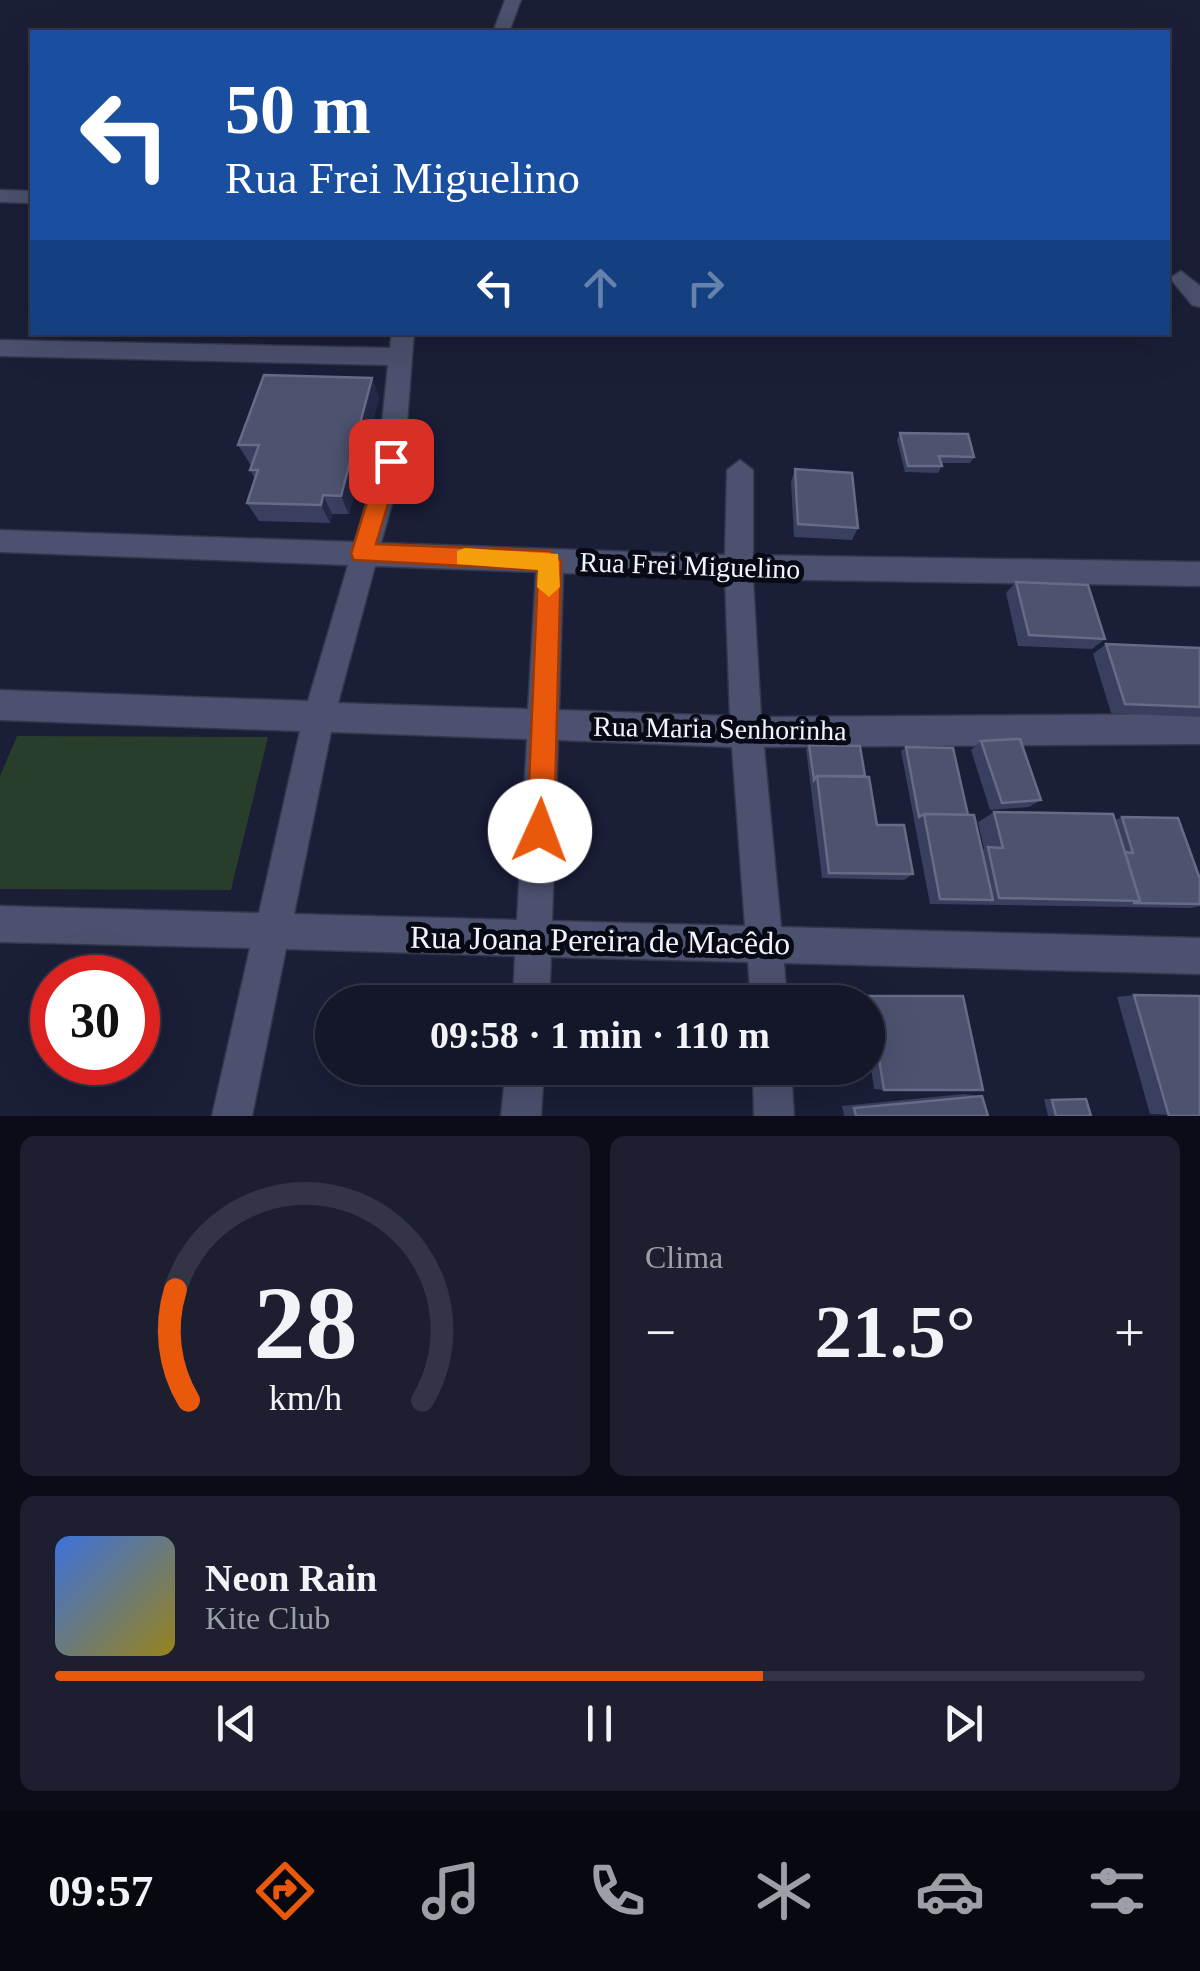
<!DOCTYPE html>
<html lang="pt">
<head>
<meta charset="utf-8">
<style>
  body { margin:0; font-family:Georgia,serif; background:#1d1f31; color:#f1f3f6; height:100vh; display:flex; flex-direction:column; font-size:38px; white-space:nowrap }
  * { box-sizing:border-box; margin:0 }
  p { font-size:32px; color:#9d9fa8 }
  .icon { flex:none; width:55px; height:55px; fill:none; stroke:currentColor; stroke-width:2; stroke-linecap:round; stroke-linejoin:round }
  .map { position:relative; height:1116px; overflow:hidden }
  .side { display:flex; flex-direction:column; gap:20px; padding:20px; background:#0b0c17; flex:1 }
  .side>* { flex:none }
  .banner { position:absolute; left:30px; top:30px; width:1140px; height:305px; border-radius:0px; box-shadow:0 10px 40px #0002,0 0 0 2px #333546; background:#1a4fa0; color:#fff; overflow:hidden }
  .speed { position:absolute; left:30px; top:955px; display:flex; gap:20px; font-size:50px; font-weight:700; text-align:center }
  .speed>* { display:grid; place-content:center; width:130px; height:130px; border-radius:50%; background:#141629; box-shadow:0 10px 40px #0002,0 0 0 2px #333546; line-height:1 }
  .speed .limit { border:15px solid #d22; background:#fff; color:#111 }
  .pin { position:absolute; display:grid; place-items:center; width:85px; height:85px; color:#fff; margin:-42px; border-radius:20px; box-shadow:0 5px 15px #0006 }
  .me { position:absolute; width:110px; margin:-55px; rotate:2deg; stroke-linejoin:round; filter:drop-shadow(0 0 8px #0008) }
  .turn { display:flex; align-items:center; gap:35px; height:210px; padding:0 30px; font-size:45px }
  .turn .icon { width:130px; height:130px; stroke-width:2.5 }
  .turn b { display:block; font-size:70px; line-height:85px }
  .lanes { display:flex; align-items:center; height:95px; padding:0 30px; background:#0003; justify-content:center; gap:50px; direction:ltr }
  .lanes .off { opacity:.35 }
  .big { font-size:75px; font-weight:700; line-height:1.1 }
  .side .card { flex:1; display:flex; flex-direction:column; justify-content:center; gap:15px; min-width:0; padding:0 35px; border-radius:15px; background:#1d1f31 }
  .side .dial { align-items:center; gap:0 }
  .dial svg { height:260px; overflow:visible; fill:none; stroke:#333546; stroke-width:7; stroke-linecap:round; text-anchor:middle }
  .dial text { fill:#f1f3f6; stroke:none }
  .song { display:flex; align-items:center; gap:30px }
  .cover { width:120px; height:120px; border-radius:15px; background:linear-gradient(135deg,hsl(220 70% 55%),hsl(50 70% 35%)) }
  .played { height:10px; border-radius:5px; background:linear-gradient(90deg,#ea580c 65%,#333546 65%) }
  .keys { display:flex; justify-content:space-around; direction:ltr }
  .heat { display:flex; justify-content:space-between; align-items:center; font-size:55px; direction:ltr }
  .side .tiles { flex:1; display:grid; gap:20px; grid-template-columns:1fr 1fr }
  .card:last-child { grid-column:span 2 }
  .trip { position:absolute; left:315px; top:985px; width:570px; height:100px; border-radius:50px; background:#141629; box-shadow:0 10px 40px #0002,0 0 0 2px #333546; font-weight:700; line-height:100px; text-align:center }
  .dock { display:flex; height:160px; justify-content:space-around; align-items:center; background:#080910; color:#9d9fa8 }
  .dock .icon { width:70px; height:70px }
  .dock .on { color:#ea580c }
  .dock b { font-size:45px; color:#f1f3f6 }
  .map>svg:first-child { display:block }
  .green { fill:#283e2a }
  .lines { fill:none; stroke-linecap:round; stroke-linejoin:round }
  .minor-casing { stroke:#34364a; stroke-width:3 }
  .minor { fill:#4b516e; fill-rule:evenodd }
  .wall { fill:#393f5e }
  .shaded-wall { fill:#242947 }
  .building { fill:#4d526f; stroke:#666b86; stroke-width:2.5 }
  .route { fill:#ea580c; stroke:#983908; stroke-width:2.5 }
  .slow { fill:#f59e0b }
  .labels { text-anchor:middle; stroke-width:10; stroke-linejoin:round; paint-order:stroke }
  .street-label { font-size:28px; fill:#f1f3fe; stroke:#070914 }
  .near-street-label { font-size:32px; fill:#f1f3fe; stroke:#070914 }
</style>
</head>
<body>
<div class="map">
<svg width="1200" height="1116" viewBox="0 0 1200 1116">
  <rect width="100%" height="100%" fill="#1a1e37"/>
  <polygon class="green" points="17,736 268,737 231,890 0,889 0,776"/>
  <g class="lines">
    <g class="minor-casing">
      <g id="minor">
        <polygon points="505,0 521,0 509,32 493,32"/>
        <polygon points="0,190 32,191 32,203 0,202"/>
        <polygon points="1181,271 1200,286 1200,307 1192,305 1170,278"/>
        <path d="M392 332H414L404 461 381 543 725 555 727 470 740 460 753 470V555L1200 562V586L753 579 761 717 1200 714V744L764 747 781 927 1200 938V974L784 963 787 1002H751L748 962 551 957 549 1002H513L515 956 286 949 252 1116H212L250 948 0 942V906L259 913 300 731 0 720V690L308 701 348 565 0 552V530L355 542 378 461 388 365 0 356V340L390 348ZM375 566 536 572 528 709 338 703ZM563 573 725 578 730 716 559 710ZM331 732 527 739 517 920 294 914ZM558 740 732 747 745 926 552 921Z"/>
        <polygon points="506,1068 544,1068 541,1116 501,1116"/>
        <polygon points="753,1068 791,1068 794,1116 754,1116"/>
      </g>
    </g>
    <use href="#minor" class="minor"/>
  </g>
  <g class="wall">
    <polygon points="372,378 379,398 349,514 332,514 330,523 259,521 247,503 255,479 250,470 252,464 250,464 238,445"/>
    <polygon points="900,433 974,457 970,463 941,463 942,466 938,473 905,472 897,440"/>
    <polygon points="795,469 858,528 852,540 794,537 791,482"/>
    <polygon points="1016,582 1105,639 1092,649 1018,646 1006,593"/>
    <polygon points="1106,644 1200,648 1200,717 1111,713 1093,654"/>
    <polygon points="981,741 1041,800 1029,807 990,810 971,750"/>
    <polygon points="809,745 865,776 877,825 913,874 904,880 822,878 806,749"/>
    <polygon points="906,747 968,815 982,850 984,849 978,822 994,812 1115,820 1122,817 1200,879 1200,906 1191,908 930,904 901,751"/>
    <polygon points="1134,995 1200,1116 1150,1114 1117,997"/>
    <polygon points="869,996 884,1090 874,1089 868,1044 868,1002 861,1002 861,998"/>
    <polygon points="964,1094 982,1096 988,1116 844,1116 842,1106"/>
    <polygon points="1044,1099 1086,1099 1091,1116 1048,1116"/>
  </g>
  <g class="shaded-wall">
    <polygon points="372,378 379,398 349,514 341,496"/>
    <polygon points="323,495 332,514 330,523 321,505"/>
  </g>
  <g class="building">
    <polygon points="264,375 372,378 341,496 323,495 321,505 247,503 258,470 250,470 259,445 238,445"/>
    <polygon points="900,433 968,434 974,457 939,456 942,466 908,466"/>
    <polygon points="795,469 852,473 858,528 798,524"/>
    <polygon points="1016,582 1088,585 1105,639 1029,635"/>
    <polygon points="1106,644 1200,648 1200,707 1125,704"/>
    <polygon points="1020,739 1041,800 1002,803 981,741"/>
    <polygon points="809,745 860,746 865,776 817,776 814,780"/>
    <polygon points="906,747 953,748 968,815 924,814 919,817"/>
    <polygon points="817,776 869,777 877,825 904,825 913,874 829,873"/>
    <polygon points="994,812 1113,814 1140,901 999,898 988,847 1003,848"/>
    <polygon points="924,814 974,815 993,900 940,899"/>
    <polygon points="1122,817 1178,818 1200,879 1200,904 1133,903 1140,901 1125,852 1133,853"/>
    <polygon points="1134,995 1200,996 1200,1116 1169,1116"/>
    <polygon points="869,996 963,996 983,1090 884,1090"/>
    <polygon points="982,1096 988,1116 856,1116 854,1108"/>
    <polygon points="1086,1099 1091,1116 1056,1116 1052,1100"/>
  </g>
  <polygon class="route" points="391,453 401,461 376,544 550,551 561,561 554,831 550,841 540,845 531,841 527,831 538,570 354,560 351,554 380,461"/>
  <polygon class="slow" points="465,548 558,554 560,587 549,597 537,587 538,570 457,564 457,551"/>
  <g class="labels">
    <g class="street-label">
      <text transform="translate(690 565) rotate(2)" y="10">Rua Frei Miguelino</text>
      <text transform="translate(720 728) rotate(1)" y="10">Rua Maria Senhorinha</text>
    </g>
    <g class="near-street-label">
      <text transform="translate(600 940) rotate(1)" y="11">Rua Joana Pereira de Macêdo</text>
    </g>
  </g>
</svg>
<div class="speed"><div class="limit">30</div></div>
<div class="pin" style="left:391px;top:461px;background:#d93025"><svg class="icon" aria-label="arrive" viewBox="0 0 24 24"><path d="M6 21V4h12l-3 4 3 4H6"/></svg></div>
<svg class="me" style="left:540px;top:831px" viewBox="-20 -20 40 40"><circle r="19" fill="#fff"/><path d="M0-13L10 11 0 6-10 11z" fill="#ea580c"/></svg>
<div class="trip">09:58 · 1 min · 110 m</div>
<div class="banner">
<div class="turn"><svg class="icon" aria-label="left" viewBox="0 0 24 24"><path d="M17 20v-9H6M10 6l-5 5 5 5"/></svg><div><b>50 m</b>Rua Frei Miguelino</div></div>
<div class="lanes"><svg class="icon" aria-label="left" viewBox="0 0 24 24"><path d="M17 20v-9H6M10 6l-5 5 5 5"/></svg><svg class="icon off" aria-label="ahead" viewBox="0 0 24 24"><path d="M12 20V5M6 11l6-6 6 6"/></svg><svg class="icon off" aria-label="right" viewBox="0 0 24 24"><path d="M7 20v-9h11M14 6l5 5-5 5"/></svg></div>
</div>
</div>
<section class="side">
<div class="tiles">
<div class="card dial"><svg viewBox="0 0 100 80">
<path d="M14 69A42 42 0 1 1 86 69"/>
<path d="M14 69A42 42 0 0 1 10 35" stroke="#ea580c"/>
<text x="50" y="56" font-size="32" font-weight="700">28</text>
<text x="50" y="72" font-size="11">km/h</text>
</svg></div>
<div class="card"><p>Clima</p>
<div class="heat"><a>−</a><b class="big">21.5°</b><a>+</a></div>
</div>
<div class="card">
<div class="song"><i class="cover"></i><div><b>Neon Rain</b><p>Kite Club</p></div></div>
<div class="played"></div>
<div class="keys"><svg class="icon" aria-label="previous" viewBox="0 0 24 24"><path d="M18 5L8 12l10 7zM5 5v14"/></svg><svg class="icon" aria-label="pause" viewBox="0 0 24 24"><path d="M8 5v14M16 5v14"/></svg><svg class="icon" aria-label="next" viewBox="0 0 24 24"><path d="M6 5l10 7-10 7zM19 5v14"/></svg></div>
</div>
</div>
</section>
<nav class="dock">
<b>09:57</b>
<svg class="icon on" aria-label="directions" viewBox="0 0 24 24"><path d="M12 3l9 9-9 9-9-9zM9 14v-3h6M13 9l2 2-2 2"/></svg>
<svg class="icon" aria-label="music" viewBox="0 0 24 24"><path d="M9 18V5l10-2v13"/><circle cx="6" cy="18" r="3"/><circle cx="16" cy="16" r="3"/></svg>
<svg class="icon" aria-label="phone" viewBox="0 0 24 24"><path d="M5 4h4l2 5-3 2q2 4 5 5l2-3 5 2v4C11 20 4 13 5 4z"/></svg>
<svg class="icon" aria-label="climate" viewBox="0 0 24 24"><path d="M12 3v18M4 7l16 10M4 17L20 7"/></svg>
<svg class="icon" aria-label="car" viewBox="0 0 24 24"><path d="M5 17H2v-5l4-1 3-4h7l3 4 3 1v5h-3M9 17h6M6 11h13"/><circle cx="7" cy="17" r="2"/><circle cx="17" cy="17" r="2"/></svg>
<svg class="icon" aria-label="filters" viewBox="0 0 24 24"><path d="M4 7h16M4 17h16"/><circle cx="9" cy="7" r="2"/><circle cx="15" cy="17" r="2"/></svg>
</nav>
</body>
</html>
